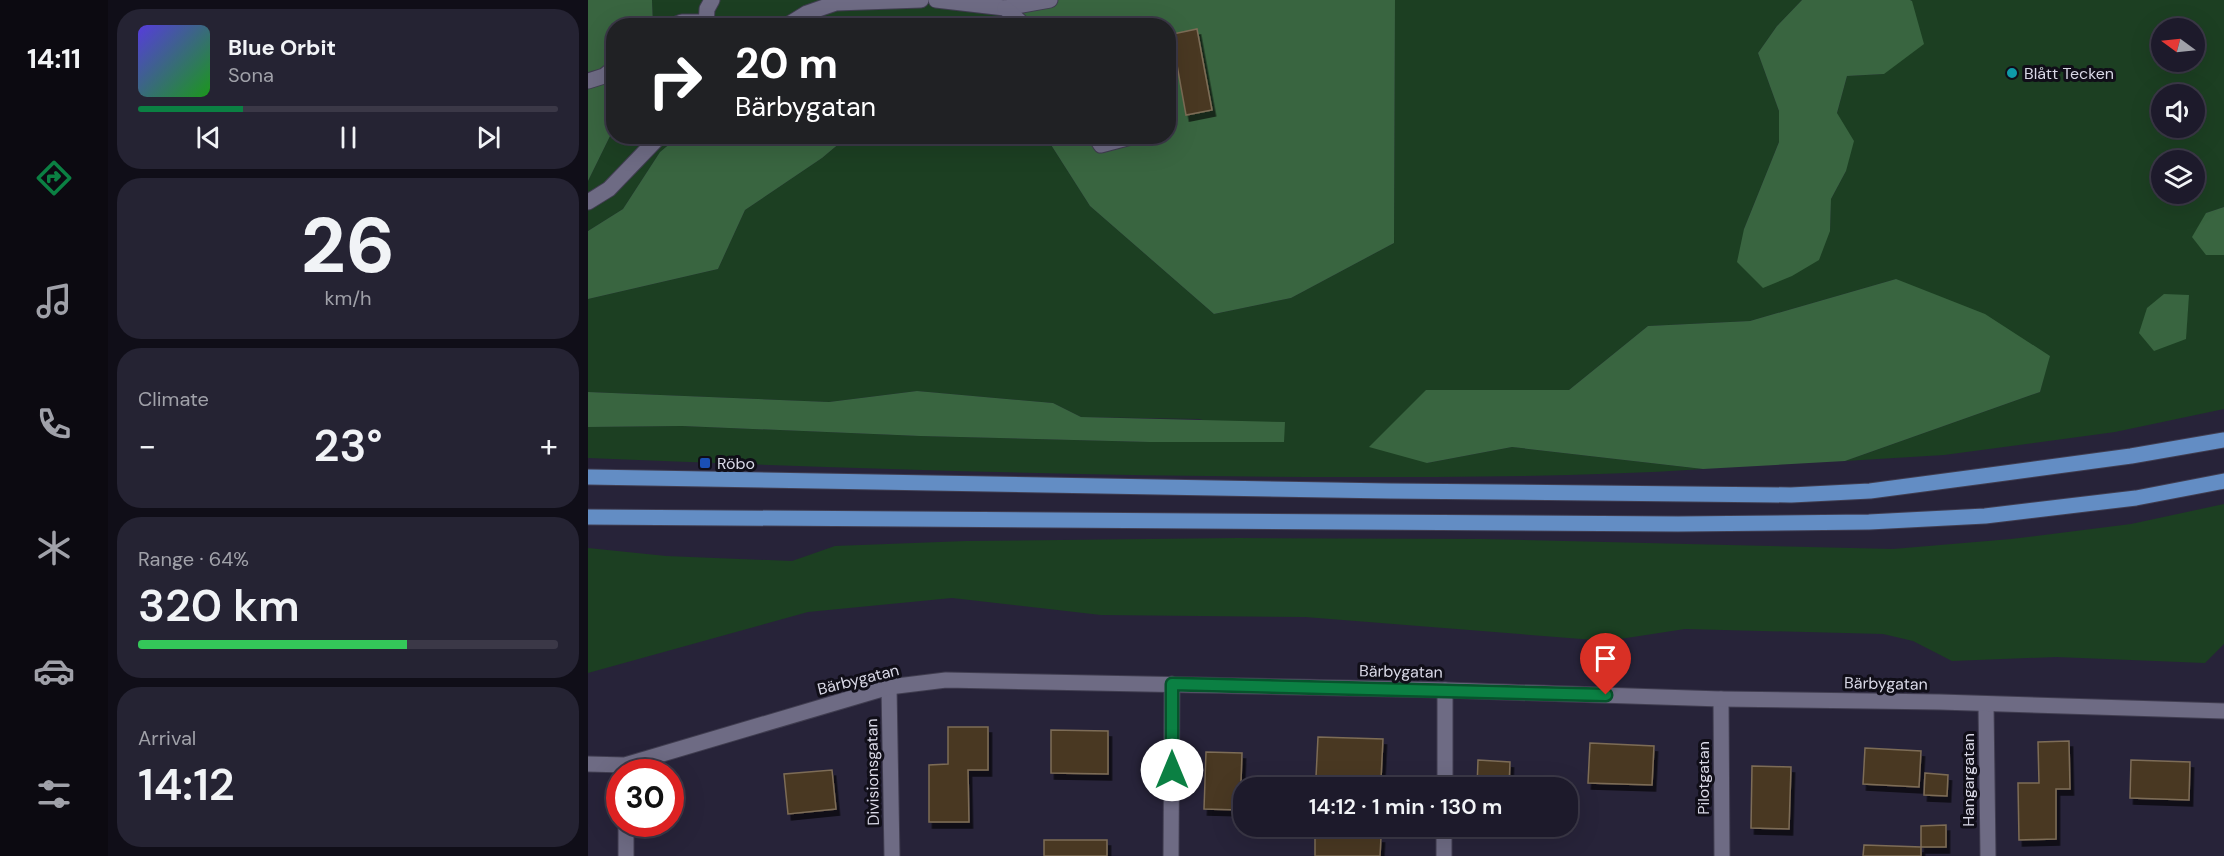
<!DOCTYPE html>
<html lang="en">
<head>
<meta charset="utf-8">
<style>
  body { margin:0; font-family:"DM Sans",sans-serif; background:#252333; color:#f1f3f6; height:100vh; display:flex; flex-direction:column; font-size:22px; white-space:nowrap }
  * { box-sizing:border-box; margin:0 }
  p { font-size:20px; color:#a0a1a9 }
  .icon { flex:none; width:33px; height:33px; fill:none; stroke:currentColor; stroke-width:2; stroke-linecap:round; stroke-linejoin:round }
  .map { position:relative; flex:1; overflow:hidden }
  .drawer { display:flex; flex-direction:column; gap:9px; padding:9px; background:#100e18; width:480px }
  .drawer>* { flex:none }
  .hud { position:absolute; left:18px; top:18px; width:570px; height:126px; border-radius:24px; box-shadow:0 6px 24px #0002,0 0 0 2px #3b3847; background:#202124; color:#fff; overflow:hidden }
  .needle { width:39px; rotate:285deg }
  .fabs { position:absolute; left:1563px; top:18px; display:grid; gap:12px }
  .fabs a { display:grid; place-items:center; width:54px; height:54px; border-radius:50%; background:#1d1a2b; box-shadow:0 6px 24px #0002,0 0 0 2px #3b3847; font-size:30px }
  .speed { position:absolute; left:18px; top:759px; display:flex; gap:12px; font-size:30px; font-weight:700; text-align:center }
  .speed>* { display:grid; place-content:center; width:78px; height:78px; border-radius:50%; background:#1d1a2b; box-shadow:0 6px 24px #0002,0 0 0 2px #3b3847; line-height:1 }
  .speed .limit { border:9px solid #d22; background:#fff; color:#111 }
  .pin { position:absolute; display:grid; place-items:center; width:51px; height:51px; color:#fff; margin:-62px -26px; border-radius:50% 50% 50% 0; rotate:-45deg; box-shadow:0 0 6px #0007 }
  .pin .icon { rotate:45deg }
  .me { position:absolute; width:66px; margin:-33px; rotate:0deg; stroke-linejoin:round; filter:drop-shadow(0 0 4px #0008) }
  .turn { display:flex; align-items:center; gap:21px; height:126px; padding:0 30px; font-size:27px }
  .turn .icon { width:78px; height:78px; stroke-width:2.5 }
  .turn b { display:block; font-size:42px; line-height:51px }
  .big { font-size:45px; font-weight:600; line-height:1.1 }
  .drawer .tile { flex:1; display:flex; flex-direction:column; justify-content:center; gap:9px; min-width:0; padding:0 21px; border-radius:24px; background:#252333 }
  .drawer .dial { align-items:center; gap:0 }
  .dial b { font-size:78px; line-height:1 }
  .song { display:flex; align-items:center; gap:18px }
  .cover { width:72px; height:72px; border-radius:9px; background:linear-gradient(135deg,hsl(250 70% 55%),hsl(120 70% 35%)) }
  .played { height:6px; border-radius:3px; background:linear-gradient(90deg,#0b8043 25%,#3b3847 25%) }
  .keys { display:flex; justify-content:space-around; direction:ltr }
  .heat { display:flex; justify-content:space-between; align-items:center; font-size:33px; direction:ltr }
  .charge { height:9px; border-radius:4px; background:linear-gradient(90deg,#34c759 64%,#3b3847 0) }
  .trip { position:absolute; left:645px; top:777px; width:345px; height:60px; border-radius:24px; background:#1d1a2b; box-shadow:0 6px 24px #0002,0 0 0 2px #3b3847; font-weight:600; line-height:60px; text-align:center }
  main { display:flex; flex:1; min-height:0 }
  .menu { display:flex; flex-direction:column; width:108px; justify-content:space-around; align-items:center; background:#0c0a11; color:#a0a1a9 }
  .menu .icon { width:42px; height:42px }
  .menu .active { color:#0b8043 }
  .menu b { font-size:27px; color:#f1f3f6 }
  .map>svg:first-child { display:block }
  .green { fill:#1c3f22; fill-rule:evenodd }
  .forest { fill:#396540 }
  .building { fill:#483823; stroke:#7d6c56; stroke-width:1.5; filter:url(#shadow) }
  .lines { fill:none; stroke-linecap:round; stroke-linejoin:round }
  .minor-casing { stroke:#403d50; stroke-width:17 }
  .major-casing { stroke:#403d50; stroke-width:17 }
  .minor { stroke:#6e6b84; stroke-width:15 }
  .major { stroke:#638dc4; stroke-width:15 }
  .route-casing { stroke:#07532c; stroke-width:15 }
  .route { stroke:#0b8043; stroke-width:10 }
  .culture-dot { fill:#0f9aa8; stroke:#100e18; stroke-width:2 }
  .transit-dot { fill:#1a4fb4; stroke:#100e18; stroke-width:2 }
  .labels { text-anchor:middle; stroke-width:6; stroke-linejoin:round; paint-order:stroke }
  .poi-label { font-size:16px; fill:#d9d8e6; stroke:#100e18; text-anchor:start }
  .street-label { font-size:16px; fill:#d9d8e6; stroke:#100e18 }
</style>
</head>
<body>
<main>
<nav class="menu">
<b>14:11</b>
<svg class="icon active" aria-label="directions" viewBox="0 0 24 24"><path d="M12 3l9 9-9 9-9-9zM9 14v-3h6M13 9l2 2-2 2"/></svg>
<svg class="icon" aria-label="music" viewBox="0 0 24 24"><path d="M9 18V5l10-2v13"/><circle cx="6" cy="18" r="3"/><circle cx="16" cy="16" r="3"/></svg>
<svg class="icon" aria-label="phone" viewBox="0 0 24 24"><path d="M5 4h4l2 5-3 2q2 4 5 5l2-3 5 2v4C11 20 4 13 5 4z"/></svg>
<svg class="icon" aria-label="climate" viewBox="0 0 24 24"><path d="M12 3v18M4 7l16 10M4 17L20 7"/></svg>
<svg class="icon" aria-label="car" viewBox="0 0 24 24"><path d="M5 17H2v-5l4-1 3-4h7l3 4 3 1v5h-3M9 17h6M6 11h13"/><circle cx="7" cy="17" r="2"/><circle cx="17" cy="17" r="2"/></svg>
<svg class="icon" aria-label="filters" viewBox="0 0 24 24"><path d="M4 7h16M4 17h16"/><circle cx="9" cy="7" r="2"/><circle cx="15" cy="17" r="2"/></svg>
</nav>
<section class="drawer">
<div class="tile">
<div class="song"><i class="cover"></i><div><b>Blue Orbit</b><p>Sona</p></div></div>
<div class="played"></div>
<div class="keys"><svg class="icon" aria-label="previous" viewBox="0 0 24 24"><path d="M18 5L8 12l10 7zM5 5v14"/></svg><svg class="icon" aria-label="pause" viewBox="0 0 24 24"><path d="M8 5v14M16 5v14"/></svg><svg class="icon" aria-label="next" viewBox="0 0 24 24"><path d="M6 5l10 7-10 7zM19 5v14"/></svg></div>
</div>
<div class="tile dial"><b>26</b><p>km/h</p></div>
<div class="tile"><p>Climate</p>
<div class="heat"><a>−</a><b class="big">23°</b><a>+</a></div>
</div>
<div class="tile"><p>Range · 64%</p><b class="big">320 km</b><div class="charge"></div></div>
<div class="tile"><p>Arrival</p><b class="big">14:12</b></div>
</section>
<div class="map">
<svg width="1636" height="856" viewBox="0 0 1636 856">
  <defs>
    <filter id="shadow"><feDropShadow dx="3.5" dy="6" stdDeviation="0" flood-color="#0009"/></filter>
  </defs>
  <rect width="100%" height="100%" fill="#272339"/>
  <g class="green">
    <polygon points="64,0 435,0 416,26 399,23 396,26 343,25 328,16 270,26 65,25"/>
    <path d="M807 0H1214L1189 26 1170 53 1191 111V142L1156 229 1242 231 1243 199 1258 171 1249 113 1259 76 1296 74 1324 1 1321 0H1636V207L1618 213V255H1636V409L1527 432 1356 455 1257 461 1452 392 1461 356 1308 279 1162 321 1060 326 981 390H838L839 463 924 447 1115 469C995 477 876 477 756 477 504 477 252 468 0 458V427L94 426 332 436 561 442H695L611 419 493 417 465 403 329 391 241 402 0 392V299L130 269 157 210 234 158 259 137H458L502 206 626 314 703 298 806 243ZM1574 28H1606V62H1574ZM1574 94H1606V128H1574ZM1574 160H1606V194H1574Z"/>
    <polygon points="25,130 26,136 90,137 72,152 35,209 0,231 0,181"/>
    <polygon points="1636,504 1636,644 1617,663 1468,657 1364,661 1325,641 1295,634 1097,629 1019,641 717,617 513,615 364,598 220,612 0,673 0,548 78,556 204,561 247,546 378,541 650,538 894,539 1305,549 1423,539 1543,524"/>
  </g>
  <g class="forest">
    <polygon points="0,0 64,0 65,25 26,26 25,130 0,181"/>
    <polygon points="435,0 807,0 806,243 703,298 626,314 502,206 458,137 580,136 580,26 416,26"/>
    <polygon points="1214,0 1322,0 1324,1 1336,44 1296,74 1259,76 1249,113 1266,141 1258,171 1243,199 1242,231 1231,260 1204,276 1175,288 1149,262 1156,229 1191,142 1191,111 1170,53 1189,26"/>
    <polygon points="328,16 335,17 343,25 270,25"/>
    <polygon points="90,137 259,137 234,158 157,210 130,269 0,299 0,231 35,209 72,152"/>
    <polygon points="1636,207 1636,255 1618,255 1604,237 1618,213"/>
    <polygon points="1308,279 1397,314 1462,356 1452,392 1257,461 1115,469 924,447 839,463 781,447 838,390 981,390 1060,326 1162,321"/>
    <polygon points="1576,294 1601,295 1598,339 1566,351 1551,333 1559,308"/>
    <polygon points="329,391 465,403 493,417 697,422 696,442 561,442 332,436 94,426 0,427 0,392 241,402"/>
  </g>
  <g class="building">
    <polygon points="609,29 624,110 598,115 589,65 580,67 580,35"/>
    <polygon points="360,727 400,727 400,770 380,770 381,822 341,822 341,765 360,764"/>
    <polygon points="463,730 520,731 520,774 463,773"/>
    <polygon points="730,737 795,739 793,779 728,777"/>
    <polygon points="1481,741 1482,789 1468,789 1468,839 1431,840 1430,783 1451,783 1450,742"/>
    <polygon points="1002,743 1066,746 1064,785 1000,783"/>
    <polygon points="1277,748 1333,751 1331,787 1275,784"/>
    <polygon points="618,752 654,753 652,810 616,809"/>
    <polygon points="890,760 922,762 921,788 889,788"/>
    <polygon points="1543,760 1602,762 1601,800 1542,798"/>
    <polygon points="1164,766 1203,767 1201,829 1163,828"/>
    <polygon points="244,770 248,809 200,814 196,774"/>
    <polygon points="1337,773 1360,775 1359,796 1336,795"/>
    <polygon points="1358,825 1358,847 1333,847 1333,826"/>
    <polygon points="727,836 793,837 792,856 727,856"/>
    <rect x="456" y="840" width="63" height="16"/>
    <polygon points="1276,845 1333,847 1333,856 1275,856"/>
  </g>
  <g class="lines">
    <g class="minor-casing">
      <g id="minor">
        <polyline points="348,0 417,8 462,0"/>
        <polyline points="417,8 437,26"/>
        <polyline points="84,26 94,22 118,22"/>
        <polyline points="118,26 119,9 124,0"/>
        <polyline points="198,26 219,13 248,3 333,0"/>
        <polyline points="0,81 16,76 26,68"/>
        <polyline points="507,136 513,145 547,136"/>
        <polyline points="0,202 21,189 72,136"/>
        <polyline points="301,687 304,856"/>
        <polyline points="1133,699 1134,856"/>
        <polyline points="1398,704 1400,856"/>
        <polyline points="0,764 37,765 301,687 358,680 857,690 1133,699 1352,702 1636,711"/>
        <polyline points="857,788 857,690"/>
        <polyline points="38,824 38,856"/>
        <polyline points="583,856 584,684"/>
        <polyline points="856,856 856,826"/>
      </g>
    </g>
    <g class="major-casing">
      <g id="major">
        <polyline points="0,477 802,491 1203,495 1282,491 1395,476 1543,456 1636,440"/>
        <polyline points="0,517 1090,524 1281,522 1397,516 1548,498 1636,481"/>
      </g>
    </g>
    <use href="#minor" class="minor"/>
    <use href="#major" class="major"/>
  </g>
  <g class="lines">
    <g class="route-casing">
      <polyline id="route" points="584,770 584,684 1018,695"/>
    </g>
    <use href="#route" class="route"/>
  </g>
  <circle class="culture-dot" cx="1424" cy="73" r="6"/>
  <rect class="transit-dot" x="111" y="457" width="12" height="12" rx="3"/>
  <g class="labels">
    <g class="poi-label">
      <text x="1436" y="79">Blått Tecken</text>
      <text x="129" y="469">Röbo</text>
    </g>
    <g class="street-label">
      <text transform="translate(813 671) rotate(1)" y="6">Bärbygatan</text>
      <text transform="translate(270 679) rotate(-14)" y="6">Bärbygatan</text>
      <text transform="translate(1298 683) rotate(1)" y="6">Bärbygatan</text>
      <text transform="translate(284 772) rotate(-91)" y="6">Divisionsgatan</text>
      <text transform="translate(1115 778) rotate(-90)" y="6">Pilotgatan</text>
      <text transform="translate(1380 780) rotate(-90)" y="6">Hangargatan</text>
    </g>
  </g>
</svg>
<div class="fabs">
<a><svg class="needle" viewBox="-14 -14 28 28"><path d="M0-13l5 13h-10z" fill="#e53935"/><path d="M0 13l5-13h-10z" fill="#a0a1a9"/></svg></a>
<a><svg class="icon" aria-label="sound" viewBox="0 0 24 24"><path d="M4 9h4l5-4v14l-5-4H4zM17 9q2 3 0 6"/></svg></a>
<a><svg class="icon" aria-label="layers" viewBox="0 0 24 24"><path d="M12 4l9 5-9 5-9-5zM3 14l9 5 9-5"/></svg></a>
</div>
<div class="speed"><div class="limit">30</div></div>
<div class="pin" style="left:1018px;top:695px;background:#d93025"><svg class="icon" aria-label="arrive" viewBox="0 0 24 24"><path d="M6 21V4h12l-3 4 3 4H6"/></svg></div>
<svg class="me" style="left:584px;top:770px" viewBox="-20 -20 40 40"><circle r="19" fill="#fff"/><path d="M0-13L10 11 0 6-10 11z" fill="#0b8043"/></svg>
<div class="trip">14:12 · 1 min · 130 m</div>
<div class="hud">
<div class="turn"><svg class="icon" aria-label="right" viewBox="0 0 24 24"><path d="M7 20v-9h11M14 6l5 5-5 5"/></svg><div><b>20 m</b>Bärbygatan</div></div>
</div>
</div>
</main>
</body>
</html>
